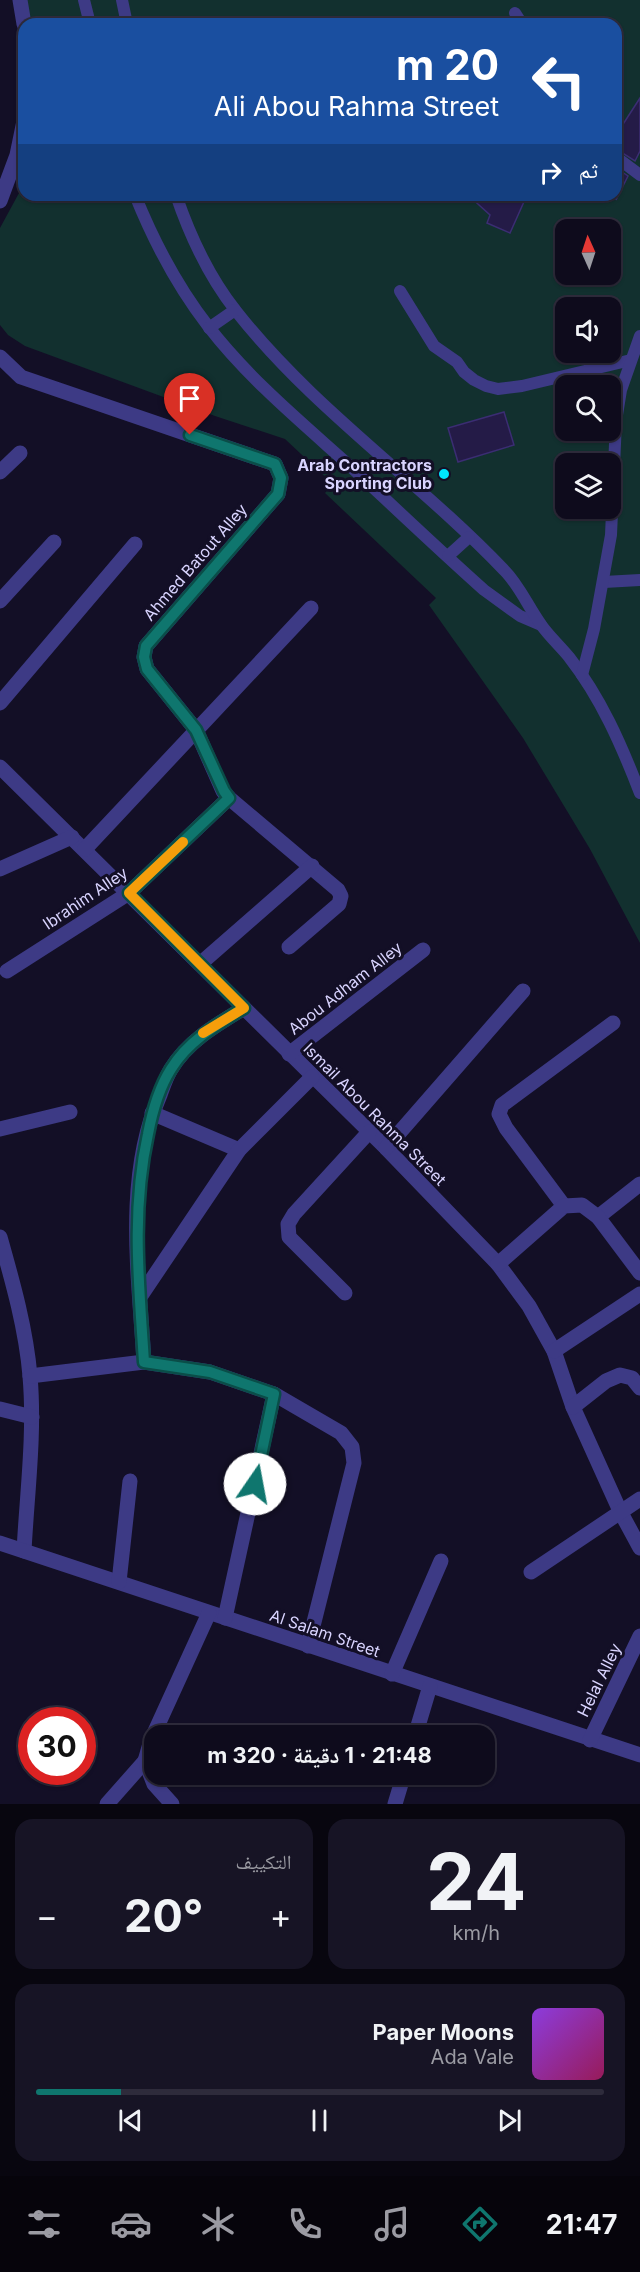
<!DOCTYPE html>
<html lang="ar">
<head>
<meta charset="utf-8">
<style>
  body { margin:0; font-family:Inter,"Noto Naskh Arabic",sans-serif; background:#171425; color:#f1f3f6; direction:rtl; height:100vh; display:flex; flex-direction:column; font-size:22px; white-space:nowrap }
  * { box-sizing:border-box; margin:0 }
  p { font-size:20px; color:#9b9ba3 }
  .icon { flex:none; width:33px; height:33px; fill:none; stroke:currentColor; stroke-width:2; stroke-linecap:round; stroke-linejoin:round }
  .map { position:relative; height:1804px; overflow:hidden; direction:ltr }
  .panel { display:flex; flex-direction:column; gap:15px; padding:15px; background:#08060f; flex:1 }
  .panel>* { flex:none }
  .banner { position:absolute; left:18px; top:18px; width:604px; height:183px; border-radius:18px; box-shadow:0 2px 4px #0004,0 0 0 2px #2e2b3b; direction:rtl; background:#1a4fa0; color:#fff; overflow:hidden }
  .needle { width:39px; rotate:357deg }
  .buttons { position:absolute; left:555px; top:219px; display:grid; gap:12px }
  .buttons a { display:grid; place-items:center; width:66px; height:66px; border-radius:12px; background:#0e0b1c; box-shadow:0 2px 4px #0004,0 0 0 2px #2e2b3b; font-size:30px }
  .speed { position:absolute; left:18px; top:1707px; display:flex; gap:12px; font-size:30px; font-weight:700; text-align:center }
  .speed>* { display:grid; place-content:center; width:78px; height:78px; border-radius:50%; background:#0e0b1c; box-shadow:0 2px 4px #0004,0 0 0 2px #2e2b3b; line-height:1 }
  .speed .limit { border:9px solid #d22; background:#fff; color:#111 }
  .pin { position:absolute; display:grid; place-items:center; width:51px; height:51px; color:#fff; margin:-62px -26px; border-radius:50% 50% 50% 0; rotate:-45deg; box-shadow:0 0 6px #0007 }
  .pin .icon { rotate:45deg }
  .me { position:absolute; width:66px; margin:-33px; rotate:12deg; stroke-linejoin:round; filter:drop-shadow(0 0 4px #0008) }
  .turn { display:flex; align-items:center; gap:21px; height:126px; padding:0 24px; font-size:27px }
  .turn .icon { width:78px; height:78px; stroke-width:2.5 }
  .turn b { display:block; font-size:42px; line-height:51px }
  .then { display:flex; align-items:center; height:57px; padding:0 24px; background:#0003; gap:12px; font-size:22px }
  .big { font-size:45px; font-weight:700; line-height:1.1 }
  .panel .tile { flex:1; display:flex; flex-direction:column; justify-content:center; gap:9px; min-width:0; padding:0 21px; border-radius:18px; background:#171425 }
  .panel .dial { align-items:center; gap:0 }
  .dial b { font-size:78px; line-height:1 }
  .song { display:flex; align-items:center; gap:18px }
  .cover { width:72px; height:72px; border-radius:9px; background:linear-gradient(135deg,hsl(270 70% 55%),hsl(330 70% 35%)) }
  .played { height:6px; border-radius:3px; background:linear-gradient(90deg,#0f766e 15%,#2e2b3b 15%) }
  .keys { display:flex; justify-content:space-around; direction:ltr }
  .heat { display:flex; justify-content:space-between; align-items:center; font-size:33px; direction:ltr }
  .panel .tiles { flex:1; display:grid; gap:15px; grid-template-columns:1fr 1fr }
  .tile:last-child { grid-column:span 2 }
  .trip { position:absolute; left:144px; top:1725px; width:351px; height:60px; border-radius:18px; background:#0e0b1c; box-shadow:0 2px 4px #0004,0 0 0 2px #2e2b3b; font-weight:700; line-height:60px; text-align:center; direction:rtl }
  .tabs { display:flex; height:96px; justify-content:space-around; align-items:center; background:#06040b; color:#9b9ba3 }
  .tabs .icon { width:42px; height:42px }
  .tabs .current { color:#0f766e }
  .tabs b { font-size:27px; color:#f1f3f6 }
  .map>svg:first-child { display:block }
  .green { fill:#12302f; fill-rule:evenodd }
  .building { fill:#241b47; stroke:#3b2d73; stroke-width:1.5 }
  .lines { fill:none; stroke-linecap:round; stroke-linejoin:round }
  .service { stroke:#3d3a85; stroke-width:12 }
  .minor { stroke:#3d3a85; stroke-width:15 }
  .route-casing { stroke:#0a4d48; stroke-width:15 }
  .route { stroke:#0f766e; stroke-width:10 }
  .slow { stroke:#f59e0b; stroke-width:10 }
  .poi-dot { fill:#00e5ff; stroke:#130f26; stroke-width:2 }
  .labels { text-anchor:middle; stroke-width:6; stroke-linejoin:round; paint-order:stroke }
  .poi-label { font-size:16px; font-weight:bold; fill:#d9d4ff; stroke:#130f26; text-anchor:end }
  .street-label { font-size:16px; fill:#d9d4ff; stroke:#130f26 }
</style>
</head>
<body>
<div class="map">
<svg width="640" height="1804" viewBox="0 0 640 1804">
  <rect width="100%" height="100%" fill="#130f26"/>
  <path class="green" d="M27 0H640V943L590 849 523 738 429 605 436 598 325 493 333 484 285 439 215 416 25 346 8 335 0 325V228L19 193 24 178V195H616V24H29ZM566 230H610V274H566ZM566 308H610V352H566ZM566 386H610V430H566ZM566 464H610V508H566Z"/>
  <g class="building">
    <polygon points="640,98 640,151 635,161 616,149 616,135"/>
    <polygon points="616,168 628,176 616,200"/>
    <polygon points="468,195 527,195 510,233 487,223 490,215"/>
    <polygon points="504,412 514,445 458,462 448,428"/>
  </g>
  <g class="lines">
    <g class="service">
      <polyline points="84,0 90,24"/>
      <polyline points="122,0 127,24"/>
      <polyline points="515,13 522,24"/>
      <polyline points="616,157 640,175"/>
      <path d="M135 195C154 242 177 286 208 326 248 378 301 422 350 466 394 507 438 549 484 590L520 616 541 625"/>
      <path d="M176 195C190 236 209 277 236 311 313 409 418 480 504 570 520 586 528 607 542 626 550 637 560 646 569 657 601 698 621 744 640 793"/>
      <polyline points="400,291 434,346 457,362 464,372 474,380 486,386 498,389 522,386 631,360"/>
      <polyline points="209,328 235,310"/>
      <polyline points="448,556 469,537"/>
      <polyline points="604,582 640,580"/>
      <polyline points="582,675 594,629 611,535 616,421 621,390 640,336"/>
    </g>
    <g class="minor">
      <polyline points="20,0 24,24"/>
      <polyline points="0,201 17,155 24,121"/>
      <polyline points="0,357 21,377 275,464 281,478 278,494 146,646 144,657 147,669 196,730 223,791 229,798 338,890 341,896 339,904 289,947"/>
      <polyline points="0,472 20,453"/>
      <polyline points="0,601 54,542"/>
      <polyline points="0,703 135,544"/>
      <polyline points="0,767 386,1148 498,1264 529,1306 554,1351 573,1407 620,1511 640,1548"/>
      <polyline points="85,849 311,608"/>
      <polyline points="0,869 72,837"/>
      <polyline points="200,964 312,866"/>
      <polyline points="7,971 129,893 229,798"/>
      <polyline points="289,1054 423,950"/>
      <polyline points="152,1113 239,1150"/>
      <polyline points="0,1129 70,1112"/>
      <polyline points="386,1148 523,991"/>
      <polyline points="564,1206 506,1128 499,1114 502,1105 613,1023"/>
      <polyline points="598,1217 640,1184"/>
      <path d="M0 1237C13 1283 26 1329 30 1376 35 1434 27 1493 24 1551"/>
      <polyline points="498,1264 564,1206 582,1205 598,1217 640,1273"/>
      <polyline points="345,1293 289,1237 288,1224 294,1214 369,1132"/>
      <polyline points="140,1297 239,1150 312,1077"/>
      <polyline points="554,1351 640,1294"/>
      <path d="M144 1362C139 1274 124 1178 160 1095 163 1087 166 1077 171 1069 188 1041 216 1025 244 1008"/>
      <polyline points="30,1376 144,1362 210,1372 274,1394 341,1433 352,1447 354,1463 308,1646"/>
      <polyline points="573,1407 606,1381 620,1375 632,1378 640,1388"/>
      <polyline points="0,1409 32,1417"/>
      <polyline points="0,1543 640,1755"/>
      <polyline points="531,1572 640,1499"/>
      <polyline points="119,1582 130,1481"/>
      <polyline points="225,1618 274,1394"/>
      <polyline points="392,1674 441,1561"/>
      <polyline points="415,1736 430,1686"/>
      <polyline points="590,1740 640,1636"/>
      <polyline points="107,1804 145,1761"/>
      <polyline points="172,1804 154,1784 145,1761 151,1740 209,1613"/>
      <polyline points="395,1804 404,1774"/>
    </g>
  </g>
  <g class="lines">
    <g class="route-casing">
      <path id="route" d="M190 435 275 464 281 478 278 494 146 646 144 657 147 669 196 730 224 791 229 798 129 893 244 1008C216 1025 188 1041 171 1069 159 1088 152 1113 148 1134 131 1211 139 1284 144 1362L210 1372 274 1394 255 1484"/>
    </g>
    <use href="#route" class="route"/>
    <polyline class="slow" points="183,842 129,893 244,1008 203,1033"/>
  </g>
  <circle class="poi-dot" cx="444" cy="474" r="6"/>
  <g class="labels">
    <g class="poi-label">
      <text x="432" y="471">Arab Contractors<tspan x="432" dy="18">Sporting Club</tspan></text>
    </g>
    <g class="street-label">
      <text transform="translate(195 562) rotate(-49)" y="6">Ahmed Batout Alley</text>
      <text transform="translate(85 898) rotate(-34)" y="6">Ibrahim Alley</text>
      <text transform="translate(345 988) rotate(-38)" y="6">Abou Adham Alley</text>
      <text transform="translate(375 1114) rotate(45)" y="6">Ismail Abou Rahma Street</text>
      <text transform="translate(325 1633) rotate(19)" y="6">Al Salam Street</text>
      <text transform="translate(599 1680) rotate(-64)" y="6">Helal Alley</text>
    </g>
  </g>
</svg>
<div class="buttons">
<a><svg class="needle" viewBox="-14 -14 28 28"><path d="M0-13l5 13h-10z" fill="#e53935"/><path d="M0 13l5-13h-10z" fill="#9b9ba3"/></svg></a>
<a><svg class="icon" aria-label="sound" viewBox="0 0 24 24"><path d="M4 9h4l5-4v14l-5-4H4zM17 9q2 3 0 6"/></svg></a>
<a><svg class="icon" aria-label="search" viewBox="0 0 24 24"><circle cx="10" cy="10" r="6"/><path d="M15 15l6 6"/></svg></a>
<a><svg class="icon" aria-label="layers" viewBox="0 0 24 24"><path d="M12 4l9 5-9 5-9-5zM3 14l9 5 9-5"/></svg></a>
</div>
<div class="speed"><div class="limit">30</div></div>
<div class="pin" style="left:190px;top:435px;background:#d93025"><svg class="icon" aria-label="arrive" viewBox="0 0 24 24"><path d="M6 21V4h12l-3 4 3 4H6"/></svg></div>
<svg class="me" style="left:255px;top:1484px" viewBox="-20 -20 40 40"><circle r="19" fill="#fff"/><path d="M0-13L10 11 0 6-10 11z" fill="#0f766e"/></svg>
<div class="trip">21:48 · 1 دقيقة · 320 m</div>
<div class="banner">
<div class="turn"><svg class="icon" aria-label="left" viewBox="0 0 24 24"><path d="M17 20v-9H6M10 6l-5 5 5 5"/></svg><div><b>20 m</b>Ali Abou Rahma Street</div></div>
<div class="then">ثم<svg class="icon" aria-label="right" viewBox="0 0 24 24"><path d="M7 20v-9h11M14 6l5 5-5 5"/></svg></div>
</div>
</div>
<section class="panel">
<div class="tiles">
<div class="tile dial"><b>24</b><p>km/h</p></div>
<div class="tile"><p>التكييف</p>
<div class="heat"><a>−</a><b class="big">20°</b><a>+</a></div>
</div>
<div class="tile">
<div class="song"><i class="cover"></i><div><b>Paper Moons</b><p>Ada Vale</p></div></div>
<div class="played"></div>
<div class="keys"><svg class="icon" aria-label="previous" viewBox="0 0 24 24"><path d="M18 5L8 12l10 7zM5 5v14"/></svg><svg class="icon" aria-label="pause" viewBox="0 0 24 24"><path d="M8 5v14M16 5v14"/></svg><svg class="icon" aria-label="next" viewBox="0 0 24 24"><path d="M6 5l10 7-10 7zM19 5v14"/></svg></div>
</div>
</div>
</section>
<nav class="tabs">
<b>21:47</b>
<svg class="icon current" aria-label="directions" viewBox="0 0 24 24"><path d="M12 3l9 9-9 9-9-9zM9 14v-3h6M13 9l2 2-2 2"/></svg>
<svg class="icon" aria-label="music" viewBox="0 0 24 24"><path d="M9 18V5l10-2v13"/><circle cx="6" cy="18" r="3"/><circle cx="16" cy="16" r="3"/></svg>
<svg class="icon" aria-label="phone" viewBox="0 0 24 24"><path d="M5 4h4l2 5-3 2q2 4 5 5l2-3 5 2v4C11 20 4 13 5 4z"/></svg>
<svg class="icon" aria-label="climate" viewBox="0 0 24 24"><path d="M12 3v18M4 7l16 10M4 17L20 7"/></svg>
<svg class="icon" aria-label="car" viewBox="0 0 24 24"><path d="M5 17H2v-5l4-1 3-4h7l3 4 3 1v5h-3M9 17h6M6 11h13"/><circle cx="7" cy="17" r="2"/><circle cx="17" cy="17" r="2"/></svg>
<svg class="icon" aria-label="filters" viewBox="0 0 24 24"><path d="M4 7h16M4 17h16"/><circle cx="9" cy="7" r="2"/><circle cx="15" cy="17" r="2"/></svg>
</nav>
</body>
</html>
